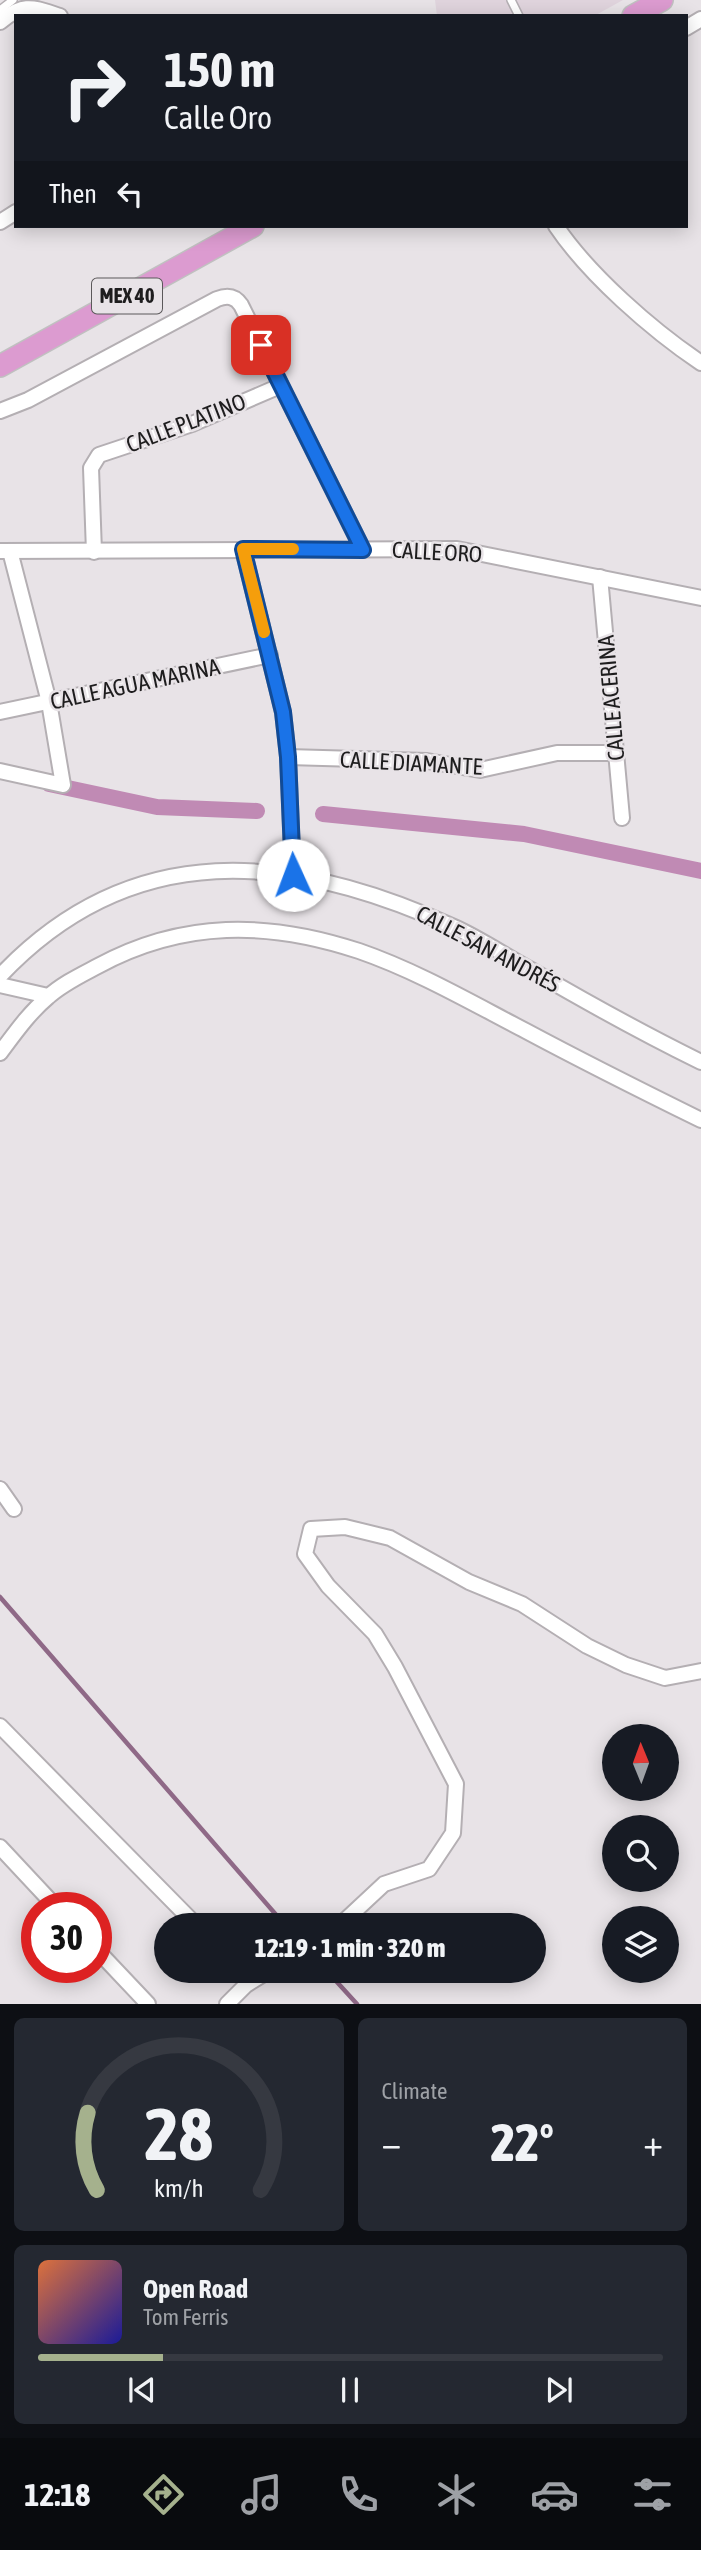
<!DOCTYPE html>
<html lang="en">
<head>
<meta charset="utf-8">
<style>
  body { margin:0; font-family:"Asap Condensed",sans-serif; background:#242831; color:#f1f3f6; height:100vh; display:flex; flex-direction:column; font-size:26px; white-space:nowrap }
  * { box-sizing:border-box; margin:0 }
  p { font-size:23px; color:#9ea1a6 }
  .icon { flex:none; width:38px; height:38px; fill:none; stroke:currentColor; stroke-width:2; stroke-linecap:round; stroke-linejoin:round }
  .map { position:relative; height:2004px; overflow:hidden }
  .side { display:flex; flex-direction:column; gap:14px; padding:14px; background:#0d0f14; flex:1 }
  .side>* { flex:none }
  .hud { position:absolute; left:14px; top:14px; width:674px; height:214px; border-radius:0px; box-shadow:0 4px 18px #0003; background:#171b24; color:#f1f3f6; overflow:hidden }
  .needle { width:46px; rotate:359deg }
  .controls { position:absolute; left:602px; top:1724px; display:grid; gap:14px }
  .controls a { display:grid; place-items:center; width:77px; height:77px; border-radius:50%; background:#171b24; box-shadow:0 4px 18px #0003; font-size:35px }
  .speed { position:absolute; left:21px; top:1892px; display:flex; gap:14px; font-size:35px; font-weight:700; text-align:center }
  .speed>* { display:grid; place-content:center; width:91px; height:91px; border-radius:50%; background:#171b24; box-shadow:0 4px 18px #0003; line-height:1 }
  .speed .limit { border:10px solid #d22; background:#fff; color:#111 }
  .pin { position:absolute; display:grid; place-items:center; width:60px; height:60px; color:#fff; margin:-30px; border-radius:14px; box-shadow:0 4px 10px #0006 }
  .me { position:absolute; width:77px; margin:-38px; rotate:358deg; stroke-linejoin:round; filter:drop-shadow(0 0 5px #0008) }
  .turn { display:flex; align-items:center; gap:24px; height:147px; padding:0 35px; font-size:32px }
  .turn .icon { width:91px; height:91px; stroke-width:2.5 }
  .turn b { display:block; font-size:49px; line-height:60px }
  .then { display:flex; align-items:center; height:66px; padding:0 35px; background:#0003; gap:14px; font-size:26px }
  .big { font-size:52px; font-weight:800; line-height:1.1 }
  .side .card { flex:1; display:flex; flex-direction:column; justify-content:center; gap:10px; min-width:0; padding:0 24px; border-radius:10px; background:#242831 }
  .side .dial { align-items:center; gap:0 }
  .dial svg { height:182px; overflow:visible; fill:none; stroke:#363941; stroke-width:7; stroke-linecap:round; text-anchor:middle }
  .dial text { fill:#f1f3f6; stroke:none }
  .song { display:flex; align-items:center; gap:21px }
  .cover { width:84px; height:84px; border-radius:10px; background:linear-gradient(135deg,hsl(20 70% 55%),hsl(240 70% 35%)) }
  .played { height:7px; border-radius:4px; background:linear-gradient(90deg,#a5b18d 20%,#363941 20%) }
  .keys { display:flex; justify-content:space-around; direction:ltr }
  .heat { display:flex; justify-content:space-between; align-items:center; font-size:38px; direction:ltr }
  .side .tiles { flex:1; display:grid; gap:14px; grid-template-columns:1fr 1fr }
  .card:last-child { grid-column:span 2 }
  .trip { position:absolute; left:154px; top:1913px; width:392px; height:70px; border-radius:35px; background:#171b24; box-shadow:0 4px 18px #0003; font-weight:800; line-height:70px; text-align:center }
  .tab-bar { display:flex; height:112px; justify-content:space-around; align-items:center; background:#090b0e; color:#9ea1a6 }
  .tab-bar .icon { width:49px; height:49px }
  .tab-bar .selected { color:#a5b18d }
  .tab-bar b { font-size:32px; color:#f1f3f6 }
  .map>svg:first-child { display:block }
  .built { fill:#e0d4dd }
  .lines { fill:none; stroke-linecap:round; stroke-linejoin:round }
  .stream { stroke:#8f6987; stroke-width:4.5 }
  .canal { stroke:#c08ab4; stroke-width:16 }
  .lane-casing { stroke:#b4afb3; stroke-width:10 }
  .street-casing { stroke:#b4afb3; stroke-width:18 }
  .primary-casing { stroke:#c0c0c0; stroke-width:24 }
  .lane { stroke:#fff; stroke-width:7 }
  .street { stroke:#fff; stroke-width:14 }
  .primary { stroke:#dc9bd0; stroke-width:21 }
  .route-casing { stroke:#114b97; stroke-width:18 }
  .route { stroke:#1a73e8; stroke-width:12 }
  .slow { stroke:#f59e0b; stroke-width:12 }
  .labels { text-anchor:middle; stroke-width:5; stroke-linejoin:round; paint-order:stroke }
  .shield { fill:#e8e3e7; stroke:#5b585a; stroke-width:2 }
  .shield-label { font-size:21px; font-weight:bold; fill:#1e1d1e }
  .street-label { font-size:23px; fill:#1e1d1e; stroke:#e8e3e7 }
</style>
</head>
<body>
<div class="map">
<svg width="701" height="2004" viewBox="0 0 701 2004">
  <rect width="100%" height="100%" fill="#e8e3e7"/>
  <polygon class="built" points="435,0 623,0 594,16 437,16"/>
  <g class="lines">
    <g class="stream">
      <polyline points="0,1597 285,1925"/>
      <polyline points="326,1970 357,2004"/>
    </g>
    <g class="canal">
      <polyline points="49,784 157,807 257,811"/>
      <polyline points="323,814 524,834 701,871"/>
    </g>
    <g class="lane-casing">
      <g id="lane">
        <polyline points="511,0 519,16"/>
        <polyline points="0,10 13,0"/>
      </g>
    </g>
    <g class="street-casing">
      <g id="street">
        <path d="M0 22C24 2 32 7 60 16"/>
        <polyline points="686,28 701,19"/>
        <polyline points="0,222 16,212"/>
        <path d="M556 226C589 275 652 330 701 363"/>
        <path d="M0 411 28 400 217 299C227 295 235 296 241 305L363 550"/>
        <polyline points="243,549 283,712 288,757 293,875"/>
        <polyline points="0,551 457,549 701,598"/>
        <polyline points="94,552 91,468 99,455 192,424 280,386"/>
        <polyline points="600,577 622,818"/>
        <polyline points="0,712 270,655"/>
        <polyline points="288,757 427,761 480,770 557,753 616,753"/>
        <polyline points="0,771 63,785 49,702 10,551"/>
        <path d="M0 976C132 836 292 853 454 927 481 939 507 957 533 971 588 1003 644 1034 701 1062"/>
        <polyline points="0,985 48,996"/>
        <path d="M0 1053C15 1033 29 1013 48 997 62 984 81 975 98 966 183 920 268 921 359 951 417 971 472 1003 526 1031 584 1062 642 1091 701 1120"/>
        <polyline points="0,1489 14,1509"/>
        <polyline points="0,1726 196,1925"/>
        <polyline points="0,1847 57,1908"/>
        <polyline points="340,1925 384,1884 429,1869 453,1833 456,1784 395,1667 375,1634 328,1586 305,1554 311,1529 345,1527 390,1538 469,1582 522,1604 587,1646 626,1665 665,1678 701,1671"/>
        <polyline points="96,1949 148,2004"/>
        <polyline points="227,2004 246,1985 270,1970"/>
      </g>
    </g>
    <g class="primary-casing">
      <g id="primary">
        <polyline points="633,16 662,0"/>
        <polyline points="0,366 253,226"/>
      </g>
    </g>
    <use href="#lane" class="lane"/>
    <use href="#street" class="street"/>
    <use href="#primary" class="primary"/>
  </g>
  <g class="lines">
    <g class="route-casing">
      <polyline id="route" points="261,345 363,550 243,549 283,712 288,757 293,875"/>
    </g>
    <use href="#route" class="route"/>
    <polyline class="slow" points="264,632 243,549 293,549"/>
  </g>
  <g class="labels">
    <rect class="shield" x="92" y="278.5" width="70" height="35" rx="5"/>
    <g class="shield-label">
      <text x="127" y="303">MEX 40</text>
    </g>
    <g class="street-label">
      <text transform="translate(186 423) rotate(-21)" y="8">CALLE PLATINO</text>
      <text transform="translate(437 552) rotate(3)" y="8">CALLE ORO</text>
      <text transform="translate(135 684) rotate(-12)" y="8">CALLE AGUA MARINA</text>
      <text transform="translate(611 698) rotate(-95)" y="8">CALLE ACERINA</text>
      <text transform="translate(411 763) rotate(3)" y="8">CALLE DIAMANTE</text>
      <text transform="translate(488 949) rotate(28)" y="8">CALLE SAN ANDRÉS</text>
    </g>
  </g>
</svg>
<div class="controls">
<a><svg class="needle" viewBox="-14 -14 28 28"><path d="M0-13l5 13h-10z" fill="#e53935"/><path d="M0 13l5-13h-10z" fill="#9ea1a6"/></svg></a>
<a><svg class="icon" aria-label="search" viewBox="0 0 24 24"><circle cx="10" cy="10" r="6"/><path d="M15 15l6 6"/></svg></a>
<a><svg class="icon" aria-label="layers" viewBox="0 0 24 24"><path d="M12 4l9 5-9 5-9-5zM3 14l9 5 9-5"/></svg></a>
</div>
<div class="speed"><div class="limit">30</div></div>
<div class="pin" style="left:261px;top:345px;background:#d93025"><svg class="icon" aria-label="arrive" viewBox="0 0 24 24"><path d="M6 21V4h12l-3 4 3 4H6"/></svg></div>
<svg class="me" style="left:293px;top:875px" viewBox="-20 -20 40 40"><circle r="19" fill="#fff"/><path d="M0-13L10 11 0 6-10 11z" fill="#1a73e8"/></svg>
<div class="trip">12:19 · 1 min · 320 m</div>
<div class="hud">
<div class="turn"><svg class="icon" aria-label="right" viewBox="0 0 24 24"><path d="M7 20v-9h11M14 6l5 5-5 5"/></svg><div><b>150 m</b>Calle Oro</div></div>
<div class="then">Then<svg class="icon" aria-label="left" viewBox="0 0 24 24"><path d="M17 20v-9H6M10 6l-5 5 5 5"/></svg></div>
</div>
</div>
<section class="side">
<div class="tiles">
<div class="card dial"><svg viewBox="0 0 100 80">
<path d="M14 69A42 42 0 1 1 86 69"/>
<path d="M14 69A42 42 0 0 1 10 35" stroke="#a5b18d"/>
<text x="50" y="56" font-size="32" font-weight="700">28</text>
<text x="50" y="72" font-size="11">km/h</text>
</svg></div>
<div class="card"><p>Climate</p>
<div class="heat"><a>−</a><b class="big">22°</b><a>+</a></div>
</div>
<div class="card">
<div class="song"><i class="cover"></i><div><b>Open Road</b><p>Tom Ferris</p></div></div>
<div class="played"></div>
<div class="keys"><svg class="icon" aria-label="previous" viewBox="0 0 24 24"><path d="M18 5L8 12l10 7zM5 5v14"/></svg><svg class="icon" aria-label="pause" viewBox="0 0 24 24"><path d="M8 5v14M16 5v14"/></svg><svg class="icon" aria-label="next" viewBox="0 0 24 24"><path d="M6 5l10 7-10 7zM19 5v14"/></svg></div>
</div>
</div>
</section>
<nav class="tab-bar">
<b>12:18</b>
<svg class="icon selected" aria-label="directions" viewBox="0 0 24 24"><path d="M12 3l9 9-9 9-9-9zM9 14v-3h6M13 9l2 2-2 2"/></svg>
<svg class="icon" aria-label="music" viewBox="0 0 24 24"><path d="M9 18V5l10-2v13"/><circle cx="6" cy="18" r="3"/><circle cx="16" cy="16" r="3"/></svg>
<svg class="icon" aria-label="phone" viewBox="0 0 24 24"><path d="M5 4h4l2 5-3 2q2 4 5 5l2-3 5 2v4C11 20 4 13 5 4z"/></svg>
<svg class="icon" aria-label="climate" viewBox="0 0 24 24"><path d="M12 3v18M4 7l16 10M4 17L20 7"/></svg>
<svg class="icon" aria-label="car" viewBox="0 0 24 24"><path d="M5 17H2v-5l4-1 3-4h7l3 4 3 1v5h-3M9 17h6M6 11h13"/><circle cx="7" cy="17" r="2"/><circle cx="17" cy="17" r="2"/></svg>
<svg class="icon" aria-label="filters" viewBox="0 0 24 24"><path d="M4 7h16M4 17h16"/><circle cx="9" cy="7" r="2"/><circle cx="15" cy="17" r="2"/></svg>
</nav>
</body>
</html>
